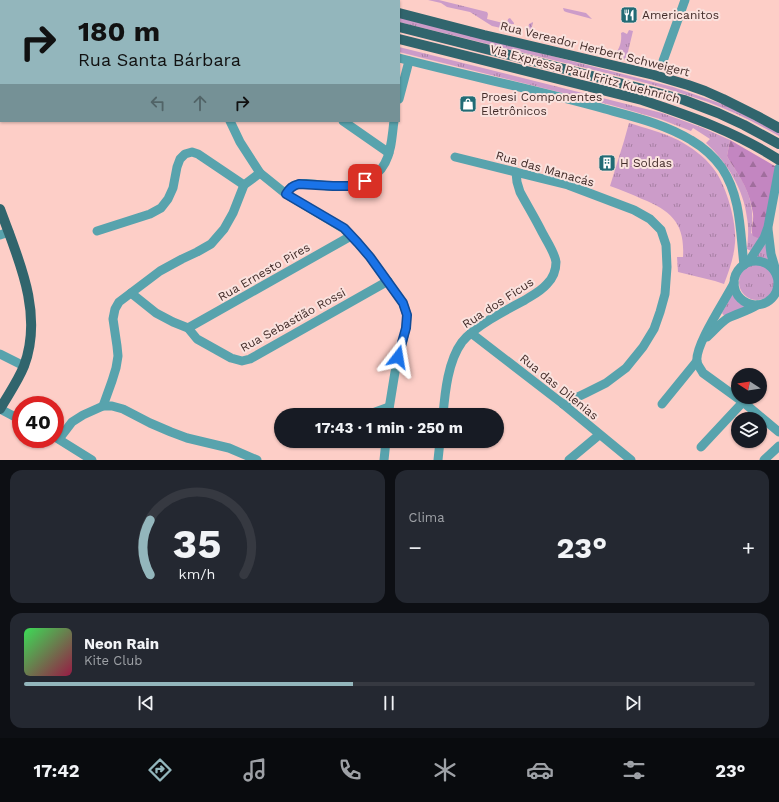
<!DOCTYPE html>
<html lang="pt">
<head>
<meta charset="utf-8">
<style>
  body { margin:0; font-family:"Work Sans",sans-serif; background:#242831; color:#f1f3f6; height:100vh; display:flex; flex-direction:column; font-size:15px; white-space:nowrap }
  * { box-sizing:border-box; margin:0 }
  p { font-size:13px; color:#9ea1a6 }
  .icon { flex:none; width:22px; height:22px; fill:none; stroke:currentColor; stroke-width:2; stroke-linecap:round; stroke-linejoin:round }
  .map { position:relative; height:460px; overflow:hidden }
  .sheet { display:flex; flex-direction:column; gap:10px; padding:10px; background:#0d0f14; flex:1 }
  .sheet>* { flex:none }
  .guide { position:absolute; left:0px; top:0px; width:400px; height:122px; box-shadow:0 1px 3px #0004; background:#93b6bc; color:#111; overflow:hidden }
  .needle { width:26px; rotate:282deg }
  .fabs { position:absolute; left:731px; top:368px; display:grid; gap:8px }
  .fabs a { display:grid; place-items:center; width:36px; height:36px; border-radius:50%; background:#171b24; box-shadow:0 1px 3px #0004; font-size:20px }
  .speed { position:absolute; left:12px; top:396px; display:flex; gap:8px; font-size:20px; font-weight:700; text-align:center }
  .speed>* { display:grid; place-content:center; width:52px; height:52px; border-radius:50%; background:#171b24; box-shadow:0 1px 3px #0004; line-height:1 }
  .speed .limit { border:6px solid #d22; background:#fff; color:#111 }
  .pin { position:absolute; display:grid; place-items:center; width:34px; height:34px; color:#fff; margin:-17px; border-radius:8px; box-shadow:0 2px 6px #0006 }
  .me { position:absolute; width:44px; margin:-22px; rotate:14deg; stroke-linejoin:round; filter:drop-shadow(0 0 3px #0008) }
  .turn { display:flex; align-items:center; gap:14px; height:84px; padding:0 12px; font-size:18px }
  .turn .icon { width:52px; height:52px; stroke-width:2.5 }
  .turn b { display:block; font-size:28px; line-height:34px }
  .lanes { display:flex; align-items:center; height:38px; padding:0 12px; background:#0003; justify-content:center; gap:20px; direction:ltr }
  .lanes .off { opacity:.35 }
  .big { font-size:30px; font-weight:700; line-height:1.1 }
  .sheet .card { flex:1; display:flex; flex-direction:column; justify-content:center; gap:6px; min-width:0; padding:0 14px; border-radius:12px; background:#242831 }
  .sheet .dial { align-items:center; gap:0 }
  .dial svg { height:104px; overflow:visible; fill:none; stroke:#363941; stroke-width:7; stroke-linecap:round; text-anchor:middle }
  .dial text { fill:#f1f3f6; stroke:none }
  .song { display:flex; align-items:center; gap:12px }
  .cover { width:48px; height:48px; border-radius:6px; background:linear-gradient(135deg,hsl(130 70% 55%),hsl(340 70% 35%)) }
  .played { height:4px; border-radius:2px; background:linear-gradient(90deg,#93b6bc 45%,#363941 45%) }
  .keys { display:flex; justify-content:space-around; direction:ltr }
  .heat { display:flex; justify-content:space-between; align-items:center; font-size:22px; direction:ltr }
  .sheet .tiles { flex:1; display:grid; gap:10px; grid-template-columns:1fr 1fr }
  .card:last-child { grid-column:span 2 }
  .trip { position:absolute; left:274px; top:408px; width:230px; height:40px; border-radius:20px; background:#171b24; box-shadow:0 1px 3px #0004; font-weight:700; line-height:40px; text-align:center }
  .tabs { display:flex; height:64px; justify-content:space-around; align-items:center; background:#090b0e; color:#9ea1a6 }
  .tabs .icon { width:28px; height:28px }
  .tabs .current { color:#93b6bc }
  .tabs b { font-size:18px; color:#f1f3f6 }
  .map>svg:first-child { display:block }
  .grass { fill:url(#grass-tufts) }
  .forest { fill:url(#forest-firs) }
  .garden { fill:#cc9cc9 }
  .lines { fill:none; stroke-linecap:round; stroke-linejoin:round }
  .minor { stroke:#58a3ad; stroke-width:9 }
  .major { stroke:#31656d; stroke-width:10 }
  .route-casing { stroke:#114b97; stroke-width:10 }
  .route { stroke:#1a73e8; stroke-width:7 }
  .labels { text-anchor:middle; stroke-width:4; stroke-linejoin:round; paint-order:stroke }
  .poi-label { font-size:12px; fill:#422c29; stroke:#fae2de; text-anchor:start }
  .street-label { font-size:12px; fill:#422c29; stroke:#fae2de }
</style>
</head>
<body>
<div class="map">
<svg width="779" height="460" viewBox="0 0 779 460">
  <defs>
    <pattern id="grass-tufts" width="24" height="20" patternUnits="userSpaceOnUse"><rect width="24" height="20" fill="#cc9cc9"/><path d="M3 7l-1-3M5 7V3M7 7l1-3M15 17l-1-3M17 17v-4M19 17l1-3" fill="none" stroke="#a77fa3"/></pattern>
    <pattern id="forest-firs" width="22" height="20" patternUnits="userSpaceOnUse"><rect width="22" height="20" fill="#c386c1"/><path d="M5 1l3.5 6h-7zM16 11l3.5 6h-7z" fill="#a06e9d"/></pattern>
  </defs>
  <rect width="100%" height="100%" fill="#fdcec7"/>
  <g class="grass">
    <polygon points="428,0 439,0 487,12 488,14 487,19 507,24 508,19 510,18 514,23 514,24 512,24 510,30 492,26 470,12 447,7 441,3"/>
    <path d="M399 17 673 87 725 105 779 133V136C756 123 732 111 708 102 660 85 610 74 561 62 507 49 453 35 399 22Z"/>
    <polygon points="533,22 531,31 558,37 549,40 536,37 537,35 527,32 529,24"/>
    <path d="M629 30 633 31 626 60 619 58V57L614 55C620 49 622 41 621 33L623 32 627 34Z"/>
    <path d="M399 47 662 113 703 128 730 140 727 156 729 160C746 185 756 202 751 233L760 239 751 251 747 249C748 239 749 228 747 218 744 190 727 162 706 143L710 139 693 128 691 131 660 119 611 105 399 52Z"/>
    <path d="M629 123C645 128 662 132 678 140 691 147 704 156 713 168 726 184 737 222 735 243 734 257 729 271 724 284L715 281 678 272 677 257H683C685 224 672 211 642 199 632 194 621 190 610 186L624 141Z"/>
    <polygon points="765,242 769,261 760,258 755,258"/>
    <circle cx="757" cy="282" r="18"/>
    <polygon points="732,294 739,303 746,307 725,317 722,313"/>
  </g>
  <path class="forest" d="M730 140 773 165 775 166 776 169 766 224 760 239 753 236C750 230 754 222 753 214 750 192 741 178 729 160L727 156Z"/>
  <polygon class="garden" points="563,8 586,13 592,19 566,12 564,11"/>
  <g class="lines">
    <g class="minor">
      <polyline points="180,0 183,1"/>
      <path d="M399 58C468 76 537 90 605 109 634 117 665 124 691 140 703 147 714 157 722 168 741 197 740 231 744 265"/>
      <polyline points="663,61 685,0"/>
      <polyline points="399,99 409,61"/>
      <polyline points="230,121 240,142 260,173 286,194 344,229 358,243 370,257 403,303 407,315 406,328 395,372 388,415"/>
      <polyline points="343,121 389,153"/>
      <polyline points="455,157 568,185 634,210 650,219 661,230 666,245 667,267 665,294 660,312 654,329 643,347 626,368 606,383 586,393 563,404"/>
      <path d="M286 194C289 190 290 187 295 185 304 181 321 186 331 186 351 188 376 181 385 163 392 150 392 135 394 121"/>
      <polyline points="768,229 771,254 776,271"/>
      <polyline points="97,231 150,214 161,208 168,199 173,188 177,167 180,159 185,154 192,152 198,154 244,185"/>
      <polyline points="0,235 9,232"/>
      <circle cx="756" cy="283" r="22"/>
      <polyline points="749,261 764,238 768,227 779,168"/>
      <path d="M734 283C726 299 694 346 697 362 698 366 701 369 703 373L743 402 779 432"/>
      <polyline points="131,293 156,313 173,322 188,328 197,339 231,358 242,361 250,359 388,281"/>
      <polyline points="188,328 351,236"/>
      <polyline points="471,333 563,404 631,460"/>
      <path d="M707 337C714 331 720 323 728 318 738 313 748 311 757 305"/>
      <polyline points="0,354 24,366"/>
      <polyline points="662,404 697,361"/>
      <polyline points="103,406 112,381 116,368 118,356 117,346 113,319 115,309 119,302 160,271 182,259 197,252 211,244 224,229 233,213 244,185 260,173"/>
      <polyline points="0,409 21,420"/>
      <polyline points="367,415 389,407"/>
      <path d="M443 415C445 392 448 361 462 342 475 326 506 310 525 300 533 295 541 291 547 284 553 278 556 270 556 262 555 253 546 240 542 232 535 218 527 205 520 192L517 182 516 172"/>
      <polyline points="55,437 92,460"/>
      <polyline points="59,439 72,422 83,415 103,406 112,406 123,409 150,423 171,432 187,438 229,448 257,460"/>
      <polyline points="701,447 743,402"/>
      <polyline points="384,460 386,441"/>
      <polyline points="438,460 440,441"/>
      <polyline points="569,460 599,435"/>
      <polyline points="764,460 779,446"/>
    </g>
    <g class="major">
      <polyline points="243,0 247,1"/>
      <polyline points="293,0 297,1"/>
      <polyline points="351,0 355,1"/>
      <polyline points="399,13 484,35 654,75 688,85 705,91 723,99 757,116 779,128"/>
      <polyline points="399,27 643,89 684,100 718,113 744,125 779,144"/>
      <path d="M399 39 642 100C690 116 736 132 779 160"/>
      <path d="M0 209C18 258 44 313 24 366 18 381 8 395 0 409"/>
    </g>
  </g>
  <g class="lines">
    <g class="route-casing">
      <path id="route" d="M365 181 348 186H333L299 184C292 186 290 188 286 194L344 228 358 243 370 257 403 303 407 315 406 328 398 357"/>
    </g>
    <use href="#route" class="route"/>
  </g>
  <defs>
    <g id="restaurant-square" transform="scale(0.9)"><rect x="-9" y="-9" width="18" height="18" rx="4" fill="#216b75" stroke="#fae2de"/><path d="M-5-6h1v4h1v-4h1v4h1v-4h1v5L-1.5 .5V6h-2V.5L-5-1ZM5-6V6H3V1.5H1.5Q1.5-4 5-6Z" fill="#fff"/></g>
    <g id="shop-square" transform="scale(0.9)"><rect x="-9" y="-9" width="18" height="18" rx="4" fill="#216b75" stroke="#fae2de"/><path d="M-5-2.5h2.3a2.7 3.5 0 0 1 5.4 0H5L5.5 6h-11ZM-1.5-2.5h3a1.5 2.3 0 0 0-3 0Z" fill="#fff"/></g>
    <g id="building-square" transform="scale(0.9)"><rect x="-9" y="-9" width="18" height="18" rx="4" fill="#216b75" stroke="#fae2de"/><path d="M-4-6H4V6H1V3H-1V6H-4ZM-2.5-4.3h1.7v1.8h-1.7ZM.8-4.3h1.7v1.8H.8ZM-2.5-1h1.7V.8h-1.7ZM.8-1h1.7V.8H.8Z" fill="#fff"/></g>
  </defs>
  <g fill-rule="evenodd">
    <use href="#restaurant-square" x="629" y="15"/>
    <use href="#shop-square" x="468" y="104"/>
    <use href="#building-square" x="607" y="163"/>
  </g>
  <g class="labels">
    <g class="poi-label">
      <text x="642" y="19">Americanitos</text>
      <text x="481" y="101">Proesi Componentes<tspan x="481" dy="14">Eletrônicos</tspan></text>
      <text x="620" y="167">H Soldas</text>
    </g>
    <g class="street-label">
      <text transform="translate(595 49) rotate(14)" y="4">Rua Vereador Herbert Schweigert</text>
      <text transform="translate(585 74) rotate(15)" y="4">Via Expressa Paul Fritz Kuehnrich</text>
      <text transform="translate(545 169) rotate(16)" y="4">Rua das Manacás</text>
      <text transform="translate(264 272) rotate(-30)" y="4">Rua Ernesto Pires</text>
      <text transform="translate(498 303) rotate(-33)" y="4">Rua dos Ficus</text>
      <text transform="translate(293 320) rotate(-29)" y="4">Rua Sebastião Rossi</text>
      <text transform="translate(559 387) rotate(39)" y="4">Rua das Dilenias</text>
    </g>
  </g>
</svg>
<div class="fabs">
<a><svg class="needle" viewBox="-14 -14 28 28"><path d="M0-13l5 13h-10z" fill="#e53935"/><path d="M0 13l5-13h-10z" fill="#9ea1a6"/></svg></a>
<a><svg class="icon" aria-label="layers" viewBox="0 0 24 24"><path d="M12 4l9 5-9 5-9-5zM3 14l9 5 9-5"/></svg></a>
</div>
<div class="speed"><div class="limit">40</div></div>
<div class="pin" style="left:365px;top:181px;background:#d93025"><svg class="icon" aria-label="arrive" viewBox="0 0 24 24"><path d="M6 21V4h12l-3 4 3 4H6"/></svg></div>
<svg class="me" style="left:398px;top:357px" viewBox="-20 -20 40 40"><path d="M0-17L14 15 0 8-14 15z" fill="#1a73e8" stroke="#fff" stroke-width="4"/></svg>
<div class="trip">17:43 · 1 min · 250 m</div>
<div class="guide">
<div class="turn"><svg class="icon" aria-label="right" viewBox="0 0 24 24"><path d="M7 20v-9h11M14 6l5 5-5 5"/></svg><div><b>180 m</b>Rua Santa Bárbara</div></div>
<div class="lanes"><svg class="icon off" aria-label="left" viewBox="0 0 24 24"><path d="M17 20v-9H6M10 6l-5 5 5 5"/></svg><svg class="icon off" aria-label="ahead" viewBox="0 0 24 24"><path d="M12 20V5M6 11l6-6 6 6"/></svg><svg class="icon" aria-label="right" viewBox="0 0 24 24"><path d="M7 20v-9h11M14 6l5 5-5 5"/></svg></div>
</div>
</div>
<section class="sheet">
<div class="tiles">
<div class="card dial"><svg viewBox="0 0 100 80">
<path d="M14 69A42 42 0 1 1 86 69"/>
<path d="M14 69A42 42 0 0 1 14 27" stroke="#93b6bc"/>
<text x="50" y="56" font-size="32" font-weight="700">35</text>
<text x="50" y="72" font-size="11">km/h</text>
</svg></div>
<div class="card"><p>Clima</p>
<div class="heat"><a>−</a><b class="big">23°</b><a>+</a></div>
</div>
<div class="card">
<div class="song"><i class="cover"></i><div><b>Neon Rain</b><p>Kite Club</p></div></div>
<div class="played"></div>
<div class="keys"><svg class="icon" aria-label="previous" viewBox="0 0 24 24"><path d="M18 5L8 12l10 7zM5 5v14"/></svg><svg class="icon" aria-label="pause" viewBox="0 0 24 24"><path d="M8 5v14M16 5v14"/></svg><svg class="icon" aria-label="next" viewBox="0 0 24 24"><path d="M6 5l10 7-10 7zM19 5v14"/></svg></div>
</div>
</div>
</section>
<nav class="tabs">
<b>17:42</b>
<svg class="icon current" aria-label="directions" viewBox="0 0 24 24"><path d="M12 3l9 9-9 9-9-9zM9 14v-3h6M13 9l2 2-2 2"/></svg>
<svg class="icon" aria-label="music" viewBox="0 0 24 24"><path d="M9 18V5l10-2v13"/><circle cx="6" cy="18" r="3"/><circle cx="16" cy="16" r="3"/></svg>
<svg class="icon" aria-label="phone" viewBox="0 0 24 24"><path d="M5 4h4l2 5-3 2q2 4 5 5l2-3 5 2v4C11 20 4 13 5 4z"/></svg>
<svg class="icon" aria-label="climate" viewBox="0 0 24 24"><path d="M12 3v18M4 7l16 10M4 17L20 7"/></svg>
<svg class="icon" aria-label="car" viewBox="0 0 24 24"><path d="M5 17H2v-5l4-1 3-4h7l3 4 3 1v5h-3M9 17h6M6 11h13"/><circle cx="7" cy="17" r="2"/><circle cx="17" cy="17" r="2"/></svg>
<svg class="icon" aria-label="filters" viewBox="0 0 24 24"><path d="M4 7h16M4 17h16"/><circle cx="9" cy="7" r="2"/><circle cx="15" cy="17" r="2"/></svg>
<b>23°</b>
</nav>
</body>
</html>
